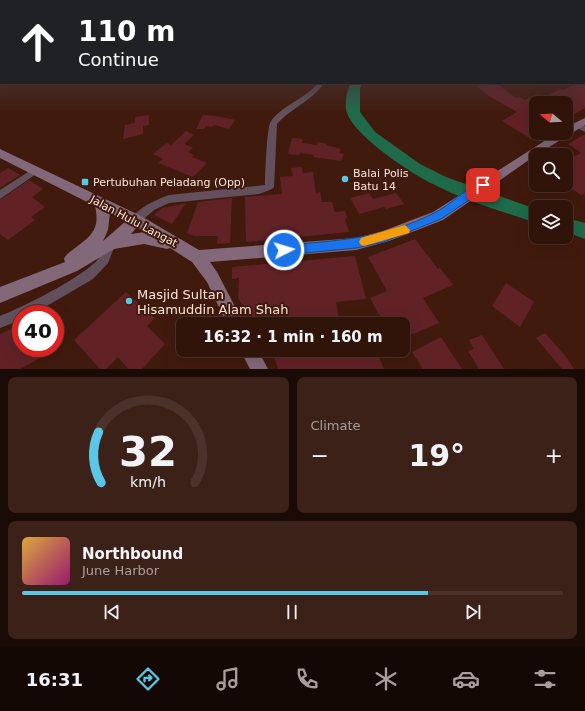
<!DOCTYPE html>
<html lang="en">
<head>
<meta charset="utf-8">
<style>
  body { margin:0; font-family:"DejaVu Sans",sans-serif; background:#3c2118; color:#f1f3f6; height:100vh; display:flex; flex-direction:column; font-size:15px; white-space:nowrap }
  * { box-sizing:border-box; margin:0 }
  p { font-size:13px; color:#a89e9c }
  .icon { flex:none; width:22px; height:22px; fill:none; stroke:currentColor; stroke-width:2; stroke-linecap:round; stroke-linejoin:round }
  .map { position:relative; height:369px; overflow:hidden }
  .panel { display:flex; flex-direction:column; gap:8px; padding:8px; background:#1a0b06; flex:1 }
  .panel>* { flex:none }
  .banner { position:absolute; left:0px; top:0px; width:585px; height:84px; box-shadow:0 4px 16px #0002,0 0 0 1px #4b332b; background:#202124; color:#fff; overflow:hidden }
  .needle { width:26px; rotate:288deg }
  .controls { position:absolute; left:529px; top:96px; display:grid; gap:8px }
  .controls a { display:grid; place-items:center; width:44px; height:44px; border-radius:8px; background:#30140a; box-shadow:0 4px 16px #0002,0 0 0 1px #4b332b; font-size:20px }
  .speed { position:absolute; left:12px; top:305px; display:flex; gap:8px; font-size:20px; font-weight:700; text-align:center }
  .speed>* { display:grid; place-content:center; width:52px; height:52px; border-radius:50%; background:#30140a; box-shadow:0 4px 16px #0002,0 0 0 1px #4b332b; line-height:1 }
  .speed .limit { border:6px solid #d22; background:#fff; color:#111 }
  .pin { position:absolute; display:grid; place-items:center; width:34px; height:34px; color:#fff; margin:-17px; border-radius:8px; box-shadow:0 2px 6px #0006 }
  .me { position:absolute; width:44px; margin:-22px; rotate:85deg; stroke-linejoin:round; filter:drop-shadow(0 0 3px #0008) }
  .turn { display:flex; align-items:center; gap:14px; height:84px; padding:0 12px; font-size:18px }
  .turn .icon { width:52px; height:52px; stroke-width:2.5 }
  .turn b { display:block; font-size:28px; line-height:34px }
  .big { font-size:30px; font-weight:600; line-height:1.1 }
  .panel .tile { flex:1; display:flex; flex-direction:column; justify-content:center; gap:6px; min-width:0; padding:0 14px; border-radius:8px; background:#3c2118 }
  .panel .dial { align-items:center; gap:0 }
  .dial svg { height:104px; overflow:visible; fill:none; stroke:#4b332b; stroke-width:7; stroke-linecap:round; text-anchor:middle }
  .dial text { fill:#f1f3f6; stroke:none }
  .song { display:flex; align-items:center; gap:12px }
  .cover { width:48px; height:48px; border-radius:6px; background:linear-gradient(135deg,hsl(40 70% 55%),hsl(320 70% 35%)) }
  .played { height:4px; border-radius:2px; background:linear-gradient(90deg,#5bc7e7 75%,#4b332b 75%) }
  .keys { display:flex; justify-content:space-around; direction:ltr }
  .heat { display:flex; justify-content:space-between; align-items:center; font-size:22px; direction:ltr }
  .panel .tiles { flex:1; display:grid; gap:8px; grid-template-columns:1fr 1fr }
  .tile:last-child { grid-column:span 2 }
  .trip { position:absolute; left:176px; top:317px; width:234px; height:40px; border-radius:8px; background:#30140a; box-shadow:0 4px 16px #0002,0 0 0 1px #4b332b; font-weight:600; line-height:40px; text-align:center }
  .tab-bar { display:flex; height:64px; justify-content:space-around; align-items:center; background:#130804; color:#a89e9c }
  .tab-bar .icon { width:28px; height:28px }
  .tab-bar .selected { color:#5bc7e7 }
  .tab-bar b { font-size:18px; color:#f1f3f6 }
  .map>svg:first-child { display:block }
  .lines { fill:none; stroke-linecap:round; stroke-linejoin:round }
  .river { fill:#1f6a48; fill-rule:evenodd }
  .building { fill:#612226 }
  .street { fill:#62515c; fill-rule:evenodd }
  .secondary { fill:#836879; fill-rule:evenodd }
  .route { fill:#1a73e8; stroke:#114b97 }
  .slow { fill:#f59e0b }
  .poi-dot { fill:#5bc7e7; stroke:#401a0d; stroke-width:1.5 }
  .labels { text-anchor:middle; stroke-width:4; stroke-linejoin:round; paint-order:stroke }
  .poi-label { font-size:11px; fill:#ffe4db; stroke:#401a0d; text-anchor:start }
  .street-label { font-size:11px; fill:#ffe4db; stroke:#401a0d }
  .near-poi-label { font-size:13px; fill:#ffe4db; stroke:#401a0d; text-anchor:start }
</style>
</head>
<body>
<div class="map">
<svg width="585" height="369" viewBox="0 0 585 369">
  <rect width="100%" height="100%" fill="#401a0d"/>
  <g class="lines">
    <g class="river">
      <path d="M351 83H363L360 88V112L375 132 420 164 446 177 536 209V223C502 211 465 201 433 184 410 173 355 136 347 113 344 105 347 89 351 83Z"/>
      <polygon points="566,218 585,223 585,239 566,232"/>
    </g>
  </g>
  <g class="building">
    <polygon points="585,82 585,108 566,119 566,103 536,103 536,136 531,139 502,121 517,112 489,96 477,86 496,83 516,98 520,97 525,100 538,94 544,97 561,89 564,90 578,83 581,84"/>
    <polygon points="149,115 149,125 143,126 143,134 123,139 125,125 135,123 135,117"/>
    <polygon points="203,115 215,116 235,120 229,129 214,125 212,127 206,126 204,129 196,129"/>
    <polygon points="186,131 194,135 184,144 193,148 188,152 194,155 192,157 207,163 193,177 158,163 163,159 153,154 167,143 171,145"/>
    <polygon points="585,134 585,193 581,195 566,185 566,161 581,153 568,144"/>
    <polygon points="292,138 303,139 302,143 317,145 318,142 327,144 326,145 341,149 339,153 344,154 341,161 313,157 314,155 300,153 299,155 288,154"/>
    <polygon points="302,167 303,173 313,172 316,193 320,192 322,202 332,202 335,212 345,211 347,218 345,219 349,232 246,242 245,197 282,194 280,177 293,176 291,168"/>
    <polygon points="8,168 20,175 0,188 0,173"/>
    <polygon points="29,180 43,189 32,197 45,207 31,217 35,220 8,240 0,234 0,200"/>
    <polygon points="369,193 373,199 396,193 404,204 386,209 384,207 359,214 350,198"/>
    <polygon points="232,198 230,243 217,244 218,236 194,236 187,233 198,202"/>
    <polygon points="186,203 172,224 154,215 162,208"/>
    <polygon points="415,239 438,269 440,268 453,285 423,298 439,323 403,338 403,324 384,324 370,298 387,291 368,257"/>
    <polygon points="355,256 366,299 336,302 339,318 288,324 285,324 284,319 275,324 253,324 238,298 239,278 232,279 232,267"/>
    <polygon points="506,283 534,302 520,327 492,306"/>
    <polygon points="126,292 155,318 147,326 165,344 142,369 128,369 118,357 106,369 100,369 74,340"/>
    <polygon points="21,324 21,348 38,348 40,358 20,369 0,369 0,334"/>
    <polygon points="545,333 567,358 574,369 562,369 536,338"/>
    <polygon points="482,335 504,369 479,369 468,351 474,349 469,340"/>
    <polygon points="441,337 462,369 423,369 412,352"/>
    <polygon points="272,350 370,350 373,357 378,355 384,369 278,369"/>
  </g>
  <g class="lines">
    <g class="street">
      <path d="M318 83H324C312 101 291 108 277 124L274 187 272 189 259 194 169 203 154 210 139 223 136 224 133 223 131 220C138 207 156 200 169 195L265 185C265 174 267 129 270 123 279 107 305 99 318 83Z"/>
      <polygon points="575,123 578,123 585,126 585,132 575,127"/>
      <polygon points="36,167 40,170 39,172 0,199 0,190"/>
      <path d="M111 238 115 240 116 243 108 263 93 279 33 314H21V320L0 328V316C23 307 86 276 100 257 103 252 105 245 107 240Z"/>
    </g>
    <g class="secondary">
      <rect x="584" y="61" width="1" height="3"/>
      <path d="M585 118V125L536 155 443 220 389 241 356 250 210 262 217 272 244 324H227L207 282 192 262 170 248 167 249 144 244 114 249 77 271 0 303V287L65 262 64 259C66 254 70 252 75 248 93 235 100 228 95 206L0 158V149L141 216 199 250 356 238 383 231 433 212 557 133H566V127ZM110 213 126 221 103 241 108 230ZM137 227 145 232 131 234Z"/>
      <polygon points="240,350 258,350 268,369 250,369"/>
    </g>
  </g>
  <linearGradient id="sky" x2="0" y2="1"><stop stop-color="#230e07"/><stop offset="0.54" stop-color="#533e40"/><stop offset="1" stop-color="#533e40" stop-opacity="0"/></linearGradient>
  <rect width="585" height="112" fill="url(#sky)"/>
  <path class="route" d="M483 182 488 185 487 188 441 219 384 242 356 248 284 255 281 253 279 250 281 247 284 245C337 241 386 238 434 213 451 205 465 188 483 182Z"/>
  <polygon class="slow" points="405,225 410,230 409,233 364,246 361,245 359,242 361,238 364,237"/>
  <g class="poi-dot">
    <circle cx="345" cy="179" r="4"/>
    <rect x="81" y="178" width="8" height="8" rx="2"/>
    <circle cx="129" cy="301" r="4"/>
  </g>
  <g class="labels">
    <g class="poi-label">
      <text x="353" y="177">Balai Polis<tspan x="353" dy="13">Batu 14</tspan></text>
      <text x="93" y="186">Pertubuhan Peladang (Opp)</text>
    </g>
    <g class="street-label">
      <text transform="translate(134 221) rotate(28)" y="4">Jalan Hulu Langat</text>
    </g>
    <g class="near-poi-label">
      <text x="137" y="299">Masjid Sultan<tspan x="137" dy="15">Hisamuddin Alam Shah</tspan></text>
    </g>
  </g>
</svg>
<div class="controls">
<a><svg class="needle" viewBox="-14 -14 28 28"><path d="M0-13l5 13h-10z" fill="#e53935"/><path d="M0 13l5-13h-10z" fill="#a89e9c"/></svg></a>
<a><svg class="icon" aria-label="search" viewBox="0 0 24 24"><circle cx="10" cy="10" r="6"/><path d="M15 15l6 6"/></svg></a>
<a><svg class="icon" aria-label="layers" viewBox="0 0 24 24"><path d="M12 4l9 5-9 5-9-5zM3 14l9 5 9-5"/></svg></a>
</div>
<div class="speed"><div class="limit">40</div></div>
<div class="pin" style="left:483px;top:185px;background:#d93025"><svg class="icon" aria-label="arrive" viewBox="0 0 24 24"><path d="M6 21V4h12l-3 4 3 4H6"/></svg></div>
<svg class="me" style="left:284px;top:250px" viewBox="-20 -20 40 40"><circle r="17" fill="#1a73e8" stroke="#fff" stroke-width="3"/><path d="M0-11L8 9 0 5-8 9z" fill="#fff"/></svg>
<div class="trip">16:32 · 1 min · 160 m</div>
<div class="banner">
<div class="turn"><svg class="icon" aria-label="ahead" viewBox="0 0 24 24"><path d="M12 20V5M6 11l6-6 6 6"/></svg><div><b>110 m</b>Continue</div></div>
</div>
</div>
<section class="panel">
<div class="tiles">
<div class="tile dial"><svg viewBox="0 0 100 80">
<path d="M14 69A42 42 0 1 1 86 69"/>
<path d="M14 69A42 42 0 0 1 12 30" stroke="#5bc7e7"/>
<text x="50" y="56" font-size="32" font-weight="700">32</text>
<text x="50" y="72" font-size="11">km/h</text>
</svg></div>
<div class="tile"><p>Climate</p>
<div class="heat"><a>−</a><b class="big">19°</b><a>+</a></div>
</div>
<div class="tile">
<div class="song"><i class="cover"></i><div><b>Northbound</b><p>June Harbor</p></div></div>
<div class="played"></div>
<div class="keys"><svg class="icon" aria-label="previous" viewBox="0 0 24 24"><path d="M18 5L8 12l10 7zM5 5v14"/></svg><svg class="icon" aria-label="pause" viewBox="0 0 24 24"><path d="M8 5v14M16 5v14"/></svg><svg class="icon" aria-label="next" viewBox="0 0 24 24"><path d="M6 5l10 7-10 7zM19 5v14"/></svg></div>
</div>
</div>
</section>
<nav class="tab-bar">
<b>16:31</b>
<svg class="icon selected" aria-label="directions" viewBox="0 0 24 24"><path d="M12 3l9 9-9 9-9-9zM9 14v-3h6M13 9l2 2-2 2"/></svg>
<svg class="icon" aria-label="music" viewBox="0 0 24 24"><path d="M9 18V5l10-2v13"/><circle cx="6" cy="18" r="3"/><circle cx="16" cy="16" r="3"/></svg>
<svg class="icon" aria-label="phone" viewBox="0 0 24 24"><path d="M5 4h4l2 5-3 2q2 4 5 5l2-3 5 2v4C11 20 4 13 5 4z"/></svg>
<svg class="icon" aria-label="climate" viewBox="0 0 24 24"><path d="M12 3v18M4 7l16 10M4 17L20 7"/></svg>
<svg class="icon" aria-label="car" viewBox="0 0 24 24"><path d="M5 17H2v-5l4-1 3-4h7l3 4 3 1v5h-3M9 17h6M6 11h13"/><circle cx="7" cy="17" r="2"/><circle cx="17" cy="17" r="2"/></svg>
<svg class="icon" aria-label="filters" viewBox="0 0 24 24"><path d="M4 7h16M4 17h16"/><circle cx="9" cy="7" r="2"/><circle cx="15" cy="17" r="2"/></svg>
</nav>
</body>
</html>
